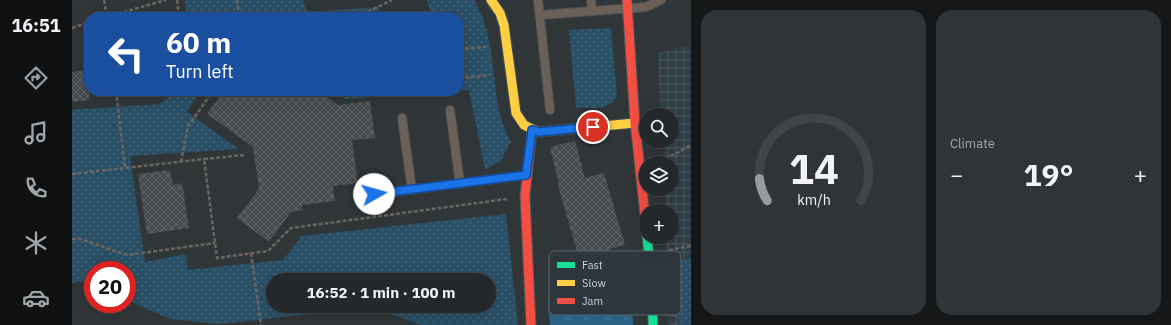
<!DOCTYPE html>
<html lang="en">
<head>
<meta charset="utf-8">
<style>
  body { margin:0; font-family:"IBM Plex Sans",sans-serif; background:#303436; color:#f1f3f6; height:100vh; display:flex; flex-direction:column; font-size:15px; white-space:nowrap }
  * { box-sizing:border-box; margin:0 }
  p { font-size:13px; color:#a3a6a8 }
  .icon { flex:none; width:22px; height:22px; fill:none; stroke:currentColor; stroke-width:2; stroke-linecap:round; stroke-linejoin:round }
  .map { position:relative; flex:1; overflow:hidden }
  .side { display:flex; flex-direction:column; gap:10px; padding:10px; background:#141617; width:480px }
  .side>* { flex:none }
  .hud { position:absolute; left:12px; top:12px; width:380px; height:84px; border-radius:16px; box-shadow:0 4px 16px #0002,0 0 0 1px #414447; background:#1a4fa0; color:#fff; overflow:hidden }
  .buttons { position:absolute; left:567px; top:108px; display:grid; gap:8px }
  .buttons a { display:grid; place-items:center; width:40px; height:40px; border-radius:50%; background:#24282a; box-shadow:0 4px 16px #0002,0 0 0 1px #414447; font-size:20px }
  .speed { position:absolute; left:12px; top:261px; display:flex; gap:8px; font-size:20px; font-weight:700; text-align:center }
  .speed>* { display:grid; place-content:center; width:52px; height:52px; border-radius:50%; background:#24282a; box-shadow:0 4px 16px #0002,0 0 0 1px #414447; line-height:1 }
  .speed .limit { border:6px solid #d22; background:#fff; color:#111 }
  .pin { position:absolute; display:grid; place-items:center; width:34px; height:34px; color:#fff; margin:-17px; border:2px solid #fff; border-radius:50%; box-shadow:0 1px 4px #0007 }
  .me { position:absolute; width:44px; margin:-22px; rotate:83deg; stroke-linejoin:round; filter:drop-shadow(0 0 3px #0008) }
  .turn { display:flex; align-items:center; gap:14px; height:84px; padding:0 16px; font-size:18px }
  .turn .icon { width:52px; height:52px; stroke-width:2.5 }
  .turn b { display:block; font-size:28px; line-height:34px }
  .big { font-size:30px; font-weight:700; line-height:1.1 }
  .side .card { flex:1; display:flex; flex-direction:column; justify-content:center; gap:6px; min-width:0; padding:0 14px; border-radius:16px; background:#303436 }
  .side .dial { align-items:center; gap:0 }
  .dial svg { height:104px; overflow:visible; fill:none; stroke:#414447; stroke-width:7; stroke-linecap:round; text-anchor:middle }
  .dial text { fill:#f1f3f6; stroke:none }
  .heat { display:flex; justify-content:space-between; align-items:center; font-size:22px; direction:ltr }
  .side .tiles { flex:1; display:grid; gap:10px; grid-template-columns:repeat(2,1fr) }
  .trip { position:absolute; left:194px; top:273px; width:230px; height:40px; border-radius:20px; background:#24282a; box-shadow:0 4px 16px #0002,0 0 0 1px #414447; font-weight:700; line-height:40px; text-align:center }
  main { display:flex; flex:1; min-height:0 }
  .tab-bar { display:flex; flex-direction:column; width:72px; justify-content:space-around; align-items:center; background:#0e1011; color:#a3a6a8 }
  .tab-bar .icon { width:28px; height:28px }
  .tab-bar .on { color:#959b9f }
  .tab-bar b { font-size:18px; color:#f1f3f6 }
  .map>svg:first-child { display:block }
  .industrial { fill:url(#industrial-grid) }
  .forest { fill:url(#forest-crowns) }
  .park { fill:url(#park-dots); fill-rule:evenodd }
  .building { fill:url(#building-cross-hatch) }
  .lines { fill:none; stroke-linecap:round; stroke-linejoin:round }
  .lane-casing { stroke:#4d5154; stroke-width:10 }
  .fast-casing { stroke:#4d5154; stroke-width:11 }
  .slow-casing { stroke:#4d5154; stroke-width:11 }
  .jam-casing { stroke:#4d5154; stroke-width:11 }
  .path { stroke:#6b6560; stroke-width:2.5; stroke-dasharray:4 2; stroke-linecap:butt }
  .lane { stroke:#6a6057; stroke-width:8 }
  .fast { stroke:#16e098; stroke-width:9 }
  .slow { stroke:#ffcf43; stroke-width:9 }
  .jam { stroke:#f24e42; stroke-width:9 }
  .route-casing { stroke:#114b97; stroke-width:10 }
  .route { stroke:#1a73e8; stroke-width:7 }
  .key { fill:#2d363c; stroke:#5d656a; stroke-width:1 }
  .key-label { font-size:11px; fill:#ccd2d6 }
</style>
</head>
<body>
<main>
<nav class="tab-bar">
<b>16:51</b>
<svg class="icon on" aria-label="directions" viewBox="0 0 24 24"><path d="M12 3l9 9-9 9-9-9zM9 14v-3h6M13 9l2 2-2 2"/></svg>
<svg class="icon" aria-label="music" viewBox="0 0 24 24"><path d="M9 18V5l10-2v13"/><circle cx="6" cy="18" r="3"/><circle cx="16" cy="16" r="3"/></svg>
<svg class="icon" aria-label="phone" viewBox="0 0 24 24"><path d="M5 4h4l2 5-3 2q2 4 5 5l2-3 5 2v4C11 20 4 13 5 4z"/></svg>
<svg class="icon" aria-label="climate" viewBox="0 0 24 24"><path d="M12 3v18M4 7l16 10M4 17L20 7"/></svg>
<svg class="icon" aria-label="car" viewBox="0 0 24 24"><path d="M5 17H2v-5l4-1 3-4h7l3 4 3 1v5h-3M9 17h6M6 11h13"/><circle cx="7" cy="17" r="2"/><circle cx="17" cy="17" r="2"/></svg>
</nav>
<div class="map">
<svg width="619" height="325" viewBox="0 0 619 325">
  <defs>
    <pattern id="industrial-grid" width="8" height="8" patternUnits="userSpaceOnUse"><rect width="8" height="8" fill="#2f3d45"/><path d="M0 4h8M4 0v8" fill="none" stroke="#4c585f"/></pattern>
    <pattern id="forest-crowns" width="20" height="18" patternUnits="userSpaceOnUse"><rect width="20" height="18" fill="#286385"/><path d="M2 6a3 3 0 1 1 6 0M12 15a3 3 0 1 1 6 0" fill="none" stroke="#467896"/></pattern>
    <pattern id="park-dots" width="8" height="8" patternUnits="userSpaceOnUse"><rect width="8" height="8" fill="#294f66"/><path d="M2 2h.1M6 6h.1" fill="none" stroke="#47677b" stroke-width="1.8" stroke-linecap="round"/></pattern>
    <pattern id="building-cross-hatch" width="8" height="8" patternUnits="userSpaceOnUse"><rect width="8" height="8" fill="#484c4f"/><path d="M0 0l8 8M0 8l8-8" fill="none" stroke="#616568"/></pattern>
  </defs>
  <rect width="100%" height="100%" fill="#303538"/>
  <polygon class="industrial" points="619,45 619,325 597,325 594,237 600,237 600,211 593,211 592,189 600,189 600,163 591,163 590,141 600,141 600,115 589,115 586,53"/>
  <polygon class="forest" points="560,295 561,325 478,325 476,302"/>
  <g class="park">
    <polygon points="113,0 231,0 235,12 306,7 308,17 114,17"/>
    <path d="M355 0H402C429 44 415 101 439 142L429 160 413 170 397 90 273 99 272 91H387V17H360Z"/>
    <path d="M539 28 545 96C538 111 520 107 504 108L497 30Z"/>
    <path d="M106 91H128L115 112 167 149 58 156 73 262 113 254 116 270 211 260 230 236 434 214 446 325H349L322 315 284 309 149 324 98 319 55 300V270H21V286L9 281 0 283V110L87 104ZM201 280H417V306H201Z"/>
    <polygon points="619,258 619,325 607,325 602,261"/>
  </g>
  <g class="building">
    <polygon points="17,70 17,100 0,102 0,72"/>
    <polygon points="152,91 247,91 266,105 298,101 303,138 280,140 286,183 261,186 263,201 230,205 231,210 219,212 197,242 165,218 187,189 181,147 135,114"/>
    <polygon points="503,141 513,178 532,173 553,245 537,249 547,283 517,292 486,186 487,185 478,147"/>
    <polygon points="98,170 101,185 110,183 117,228 75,234 66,174"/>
  </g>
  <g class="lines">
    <g class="lane-casing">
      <g id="lane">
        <polyline points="466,0 478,110"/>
        <polyline points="519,0 520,11"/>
        <polyline points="468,15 574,7 589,0"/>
        <polyline points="378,110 388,184"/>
        <polyline points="330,118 340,190"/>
        <polyline points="289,196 453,175"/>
      </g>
    </g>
    <g class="fast-casing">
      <polyline id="fast" points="575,237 580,284 581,325"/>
    </g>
    <g class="slow-casing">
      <polyline id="slow" points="419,0 428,13 432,25 444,113 452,125 466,132 563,123"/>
    </g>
    <g class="jam-casing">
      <g id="jam">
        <polyline points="555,0 563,123 574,225"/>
        <polyline points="459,325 453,196 460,130"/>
      </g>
    </g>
    <g class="path">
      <polyline points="32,0 35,17"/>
      <polyline points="105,0 107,17"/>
      <polyline points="165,0 167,17"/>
      <polyline points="34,17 94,0"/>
      <polyline points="285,17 320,0"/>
      <polyline points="0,28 17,22"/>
      <polyline points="387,49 414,47"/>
      <polyline points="387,78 418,75"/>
      <polyline points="44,91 53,168"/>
      <polyline points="172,155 132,159 145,258 196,251 219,228 435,199"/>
      <polyline points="587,160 603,154 619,145"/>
      <polyline points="109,162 116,126 141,91"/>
      <polyline points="0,174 132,159"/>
      <polyline points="0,239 8,239 55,255 143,243"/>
      <polyline points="597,250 619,246"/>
      <polyline points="179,253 189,325"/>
    </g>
    <use href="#lane" class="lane"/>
    <use href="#fast" class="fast"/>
    <use href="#slow" class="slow"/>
    <use href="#jam" class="jam"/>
  </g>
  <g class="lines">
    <g class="route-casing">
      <polyline id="route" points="302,194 454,175 460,130 466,132 521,127"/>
    </g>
    <use href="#route" class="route"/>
  </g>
  <rect x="477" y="251" width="132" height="64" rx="6" class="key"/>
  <rect x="485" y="262" width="18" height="6" fill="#16e098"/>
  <rect x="485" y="280" width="18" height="6" fill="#ffcf43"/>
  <rect x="485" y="298" width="18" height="6" fill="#f24e42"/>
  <g class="key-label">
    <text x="510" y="269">Fast</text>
    <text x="510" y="287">Slow</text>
    <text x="510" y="305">Jam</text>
  </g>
</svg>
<div class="buttons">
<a><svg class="icon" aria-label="search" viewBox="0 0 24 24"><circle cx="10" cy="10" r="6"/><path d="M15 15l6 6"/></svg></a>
<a><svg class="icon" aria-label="layers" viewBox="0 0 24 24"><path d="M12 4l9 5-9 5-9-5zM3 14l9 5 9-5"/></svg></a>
<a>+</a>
</div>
<div class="speed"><div class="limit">20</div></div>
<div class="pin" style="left:521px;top:127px;background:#d93025"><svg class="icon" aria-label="arrive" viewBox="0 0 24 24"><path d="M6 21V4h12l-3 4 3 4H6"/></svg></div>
<svg class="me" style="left:302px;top:194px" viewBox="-20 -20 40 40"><circle r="19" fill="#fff"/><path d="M0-13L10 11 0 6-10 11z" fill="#1a73e8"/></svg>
<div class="trip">16:52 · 1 min · 100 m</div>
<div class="hud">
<div class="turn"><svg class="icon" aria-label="left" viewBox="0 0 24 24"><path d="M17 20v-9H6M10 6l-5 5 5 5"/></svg><div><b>60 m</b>Turn left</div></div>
</div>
</div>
<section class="side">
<div class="tiles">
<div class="card dial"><svg viewBox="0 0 100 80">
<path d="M14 69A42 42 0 1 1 86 69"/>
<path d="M14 69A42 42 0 0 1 8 52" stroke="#959b9f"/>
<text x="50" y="56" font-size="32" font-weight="700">14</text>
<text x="50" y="72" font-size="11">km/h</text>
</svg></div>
<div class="card"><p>Climate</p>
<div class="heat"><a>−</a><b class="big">19°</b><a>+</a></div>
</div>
</div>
</section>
</main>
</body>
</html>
